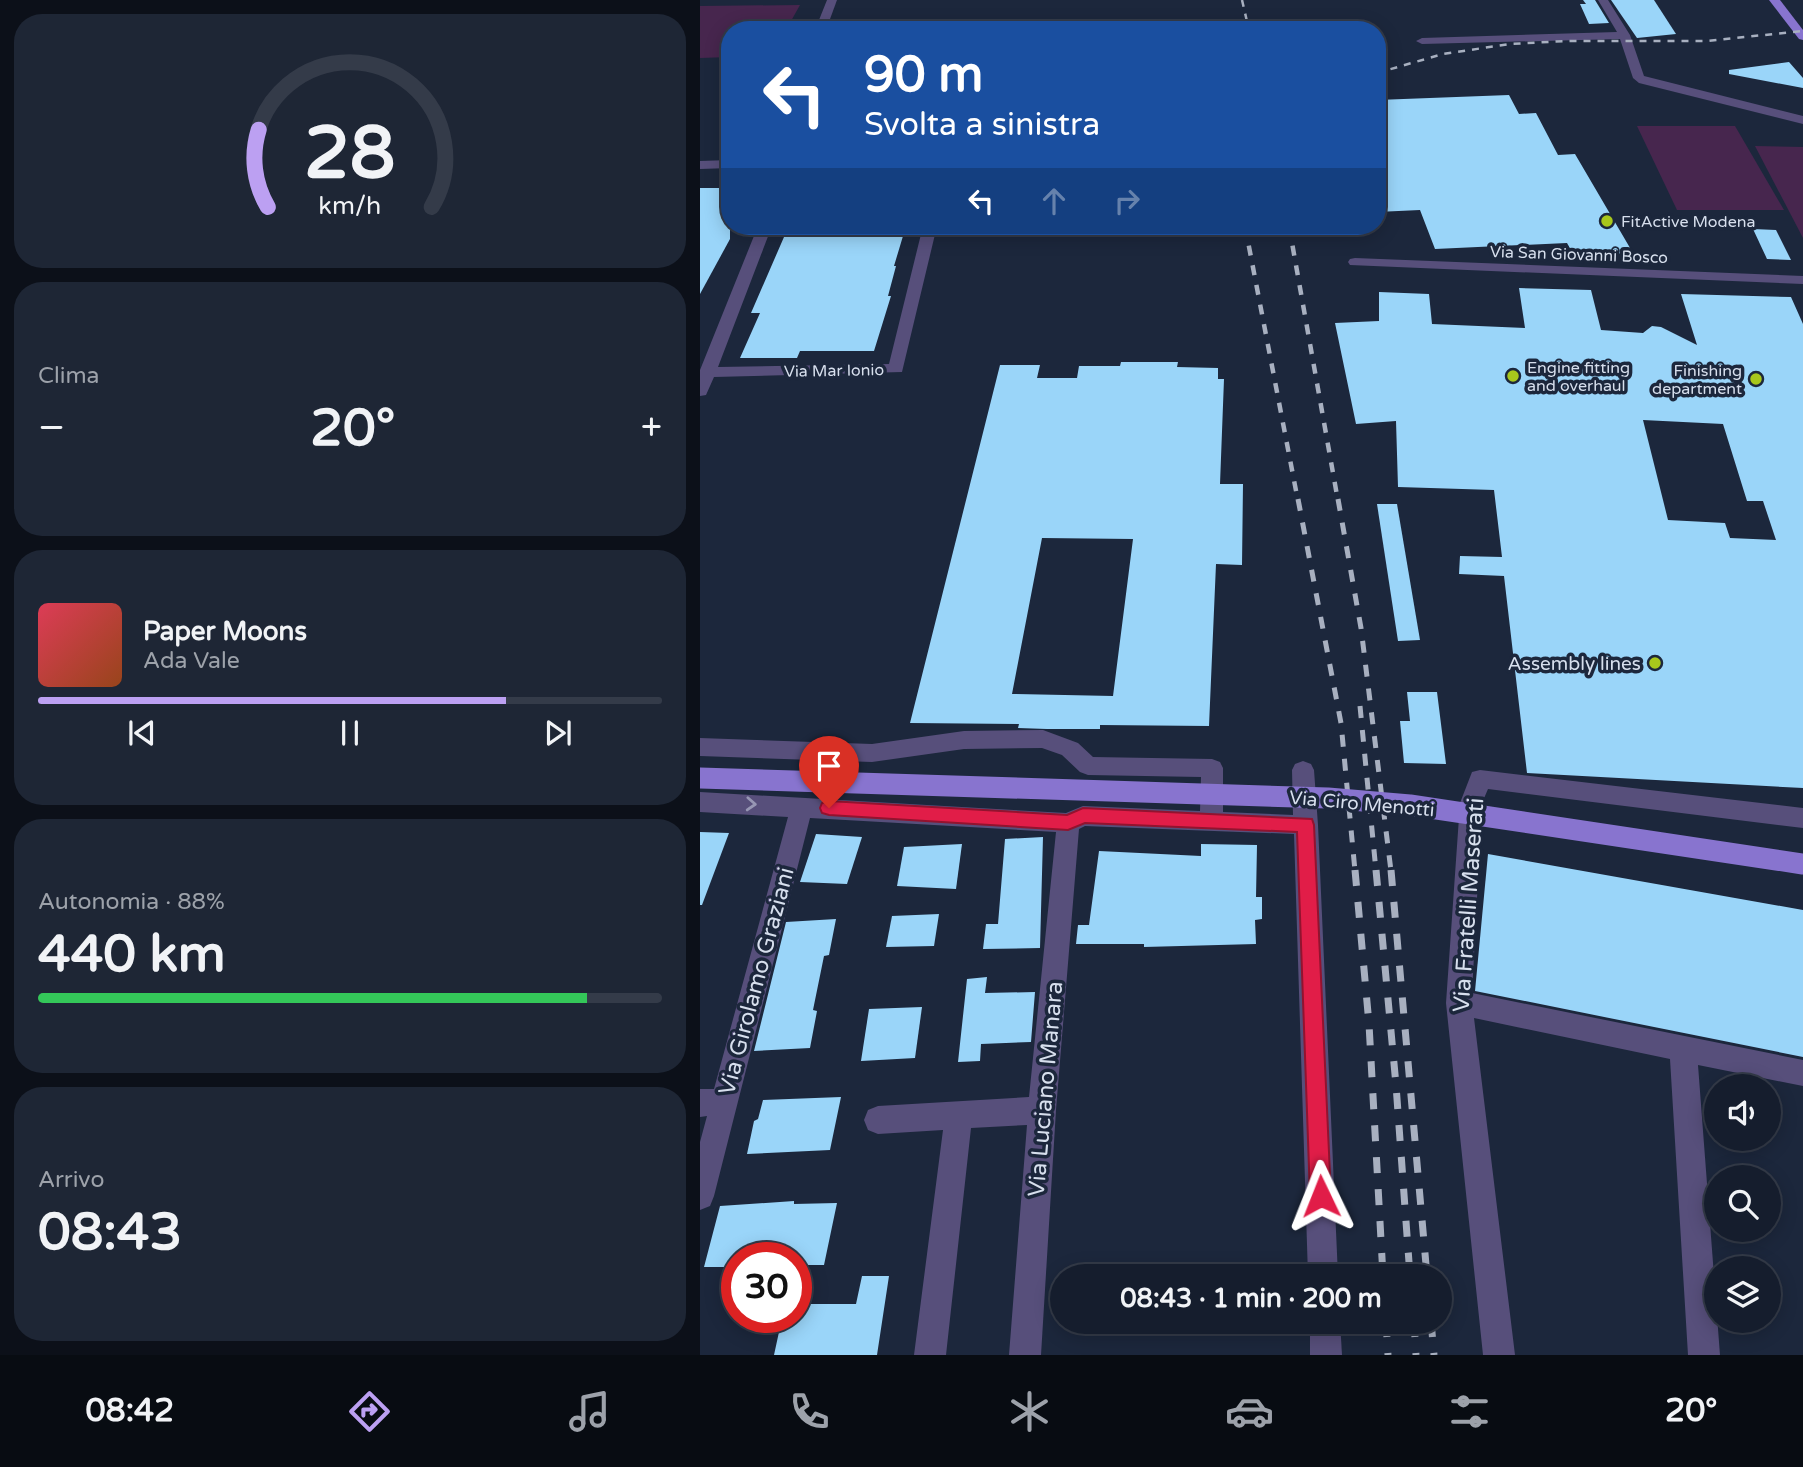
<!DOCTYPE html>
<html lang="it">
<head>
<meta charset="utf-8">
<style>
  body { margin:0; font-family:"Varela Round",sans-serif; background:#1e2635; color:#f1f3f6; height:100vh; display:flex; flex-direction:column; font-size:26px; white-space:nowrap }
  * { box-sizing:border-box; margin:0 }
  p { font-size:23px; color:#9da2aa }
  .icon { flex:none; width:38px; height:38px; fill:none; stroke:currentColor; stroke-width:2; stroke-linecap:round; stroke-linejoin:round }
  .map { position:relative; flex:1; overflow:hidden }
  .drawer { display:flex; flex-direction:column; gap:14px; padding:14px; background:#0c1019; width:700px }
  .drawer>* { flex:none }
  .top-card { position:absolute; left:21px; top:21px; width:665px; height:214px; border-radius:28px; box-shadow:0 4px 18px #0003,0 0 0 2px #343b49; background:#1a4fa0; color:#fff; overflow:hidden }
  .fabs { position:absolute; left:1004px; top:1074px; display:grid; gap:14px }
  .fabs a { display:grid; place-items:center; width:77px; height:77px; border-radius:50%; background:#151d2d; box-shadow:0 4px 18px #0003,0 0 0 2px #343b49; font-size:35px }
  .speed { position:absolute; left:21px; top:1242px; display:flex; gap:14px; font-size:35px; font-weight:700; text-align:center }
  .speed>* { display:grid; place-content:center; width:91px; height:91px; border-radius:50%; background:#151d2d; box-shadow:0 4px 18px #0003,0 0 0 2px #343b49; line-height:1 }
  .speed .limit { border:10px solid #d22; background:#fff; color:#111 }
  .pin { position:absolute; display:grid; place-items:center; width:60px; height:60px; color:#fff; margin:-72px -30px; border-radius:50% 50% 50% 0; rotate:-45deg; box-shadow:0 0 7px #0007 }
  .pin .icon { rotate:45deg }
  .me { position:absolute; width:77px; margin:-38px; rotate:358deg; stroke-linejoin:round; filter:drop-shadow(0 0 5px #0008) }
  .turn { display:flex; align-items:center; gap:24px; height:147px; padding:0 28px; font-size:32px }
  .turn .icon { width:91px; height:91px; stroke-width:2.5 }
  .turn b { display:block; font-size:49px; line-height:60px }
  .lanes { display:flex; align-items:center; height:66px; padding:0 28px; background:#0003; justify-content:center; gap:35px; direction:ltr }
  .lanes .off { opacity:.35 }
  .big { font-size:52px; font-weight:700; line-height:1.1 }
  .drawer .widget { flex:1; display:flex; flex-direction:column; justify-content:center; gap:10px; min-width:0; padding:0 24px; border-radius:28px; background:#1e2635 }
  .drawer .dial { align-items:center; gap:0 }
  .dial svg { height:182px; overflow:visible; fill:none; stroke:#343b49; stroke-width:7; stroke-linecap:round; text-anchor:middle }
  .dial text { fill:#f1f3f6; stroke:none }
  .song { display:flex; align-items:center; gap:21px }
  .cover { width:84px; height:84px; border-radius:10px; background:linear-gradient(135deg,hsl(350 70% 55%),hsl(20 70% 35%)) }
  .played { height:7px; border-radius:4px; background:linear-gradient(90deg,#bca0f2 75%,#343b49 75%) }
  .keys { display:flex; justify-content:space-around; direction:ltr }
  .heat { display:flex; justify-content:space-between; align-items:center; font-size:38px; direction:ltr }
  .charge { height:10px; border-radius:5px; background:linear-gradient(90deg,#34c759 88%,#343b49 0) }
  .trip { position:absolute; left:350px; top:1264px; width:402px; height:70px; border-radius:35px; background:#151d2d; box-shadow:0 4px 18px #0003,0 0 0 2px #343b49; font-weight:700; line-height:70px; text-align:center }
  .menu { display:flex; height:112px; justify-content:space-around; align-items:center; background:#080c12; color:#9da2aa }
  .menu .icon { width:49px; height:49px }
  .menu .current { color:#bca0f2 }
  .menu b { font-size:32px; color:#f1f3f6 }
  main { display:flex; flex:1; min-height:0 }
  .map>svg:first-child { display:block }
  .green { fill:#47264e }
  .building { fill:#9ad5f9; fill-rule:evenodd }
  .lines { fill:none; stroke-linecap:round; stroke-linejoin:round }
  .minor { fill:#574f7b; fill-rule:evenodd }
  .major { fill:#8874cf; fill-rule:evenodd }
  .rail-far3 { stroke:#a8b0c0; stroke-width:2.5; stroke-dasharray:7 7; stroke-linecap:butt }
  .rail-far2 { stroke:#a8b0c0; stroke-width:4.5; stroke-dasharray:10 10; stroke-linecap:butt }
  .rail-far1 { stroke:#a8b0c0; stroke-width:5; stroke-dasharray:12 12; stroke-linecap:butt }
  .rail { stroke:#a8b0c0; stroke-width:7; stroke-dasharray:16 16; stroke-linecap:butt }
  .major-bridge { stroke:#8874cf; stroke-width:21 }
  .oneway { stroke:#9797b4 }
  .route { fill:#e11d48; stroke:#92132f; stroke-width:2 }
  .poi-dot { fill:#a8c71c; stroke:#1c273c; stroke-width:2.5 }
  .labels { text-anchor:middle; stroke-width:7; stroke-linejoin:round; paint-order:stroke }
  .far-poi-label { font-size:16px; fill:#d7dfed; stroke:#1c273c; text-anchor:start }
  .far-street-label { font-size:16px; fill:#d7dfed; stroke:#1c273c }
  .poi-label { font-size:19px; fill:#d7dfed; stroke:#1c273c; text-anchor:end }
  .street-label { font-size:19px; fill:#d7dfed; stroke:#1c273c }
  .near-street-label { font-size:23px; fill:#d7dfed; stroke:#1c273c }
</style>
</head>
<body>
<main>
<section class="drawer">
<div class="widget dial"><svg viewBox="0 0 100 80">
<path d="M14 69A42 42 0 1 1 86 69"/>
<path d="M14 69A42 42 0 0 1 10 35" stroke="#bca0f2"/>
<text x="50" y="56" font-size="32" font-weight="700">28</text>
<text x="50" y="72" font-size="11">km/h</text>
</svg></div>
<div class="widget"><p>Clima</p>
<div class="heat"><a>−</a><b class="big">20°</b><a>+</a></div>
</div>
<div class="widget">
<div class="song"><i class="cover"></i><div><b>Paper Moons</b><p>Ada Vale</p></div></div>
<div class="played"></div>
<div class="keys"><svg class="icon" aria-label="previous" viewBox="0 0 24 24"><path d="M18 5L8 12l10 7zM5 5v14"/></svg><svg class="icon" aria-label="pause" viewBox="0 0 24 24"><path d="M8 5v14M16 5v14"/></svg><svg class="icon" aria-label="next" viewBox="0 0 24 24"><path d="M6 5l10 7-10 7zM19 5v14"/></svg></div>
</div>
<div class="widget"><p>Autonomia · 88%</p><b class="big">440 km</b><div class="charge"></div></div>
<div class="widget"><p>Arrivo</p><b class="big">08:43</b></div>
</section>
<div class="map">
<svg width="1103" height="1355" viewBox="0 0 1103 1355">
  <rect width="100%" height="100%" fill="#1c273c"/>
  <g class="green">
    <polygon points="100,5 86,30 30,30 30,57 0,58 0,6"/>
    <polygon points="937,126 1035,126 1084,210 977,210"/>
    <polygon points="1055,146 1103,147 1103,238"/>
  </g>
  <g class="building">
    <polygon points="883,0 895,0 909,23 889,24 880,4 886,4"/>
    <polygon points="911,0 954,0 976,34 937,38"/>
    <polygon points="1089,62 1103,78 1103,88 1029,74 1029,70"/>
    <polygon points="809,95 819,114 836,113 858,155 875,154 933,253 874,256 867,243 735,249 720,210 677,212 677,100"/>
    <polygon points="0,188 30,188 30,239 0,294"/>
    <polygon points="163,226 206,226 194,266 196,266 188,296 191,296 174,351 100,351 97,358 40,358 60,313 51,313 84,237 160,236"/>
    <polygon points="1053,229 1076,230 1091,260 1067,259"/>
    <path d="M819 288 891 290 901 330 943 333 952 326 961 327 997 345 981 294 1091 297 1103 324V788L827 773 804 576 759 574 760 556 802 557 794 490 698 487 696 421 656 424 635 323 679 321V292L729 294 732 324 825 328ZM943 420 1023 424 1047 501H1063L1076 540 1030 538 1025 523 968 520Z"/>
    <path d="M421 362H478L477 367 518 368V379H524L520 484H543L542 565 516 564 509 726 400 725V729H347L318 728 319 724 210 723 300 365H340L337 378H377L379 366H420ZM342 538 433 539 413 696 312 694Z"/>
    <polygon points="677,504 697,504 720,640 698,641"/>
    <polygon points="707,692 737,692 746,764 704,763 700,721 710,721"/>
    <polygon points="0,832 29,833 2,905 0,905"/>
    <polygon points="116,834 162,837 147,884 100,882"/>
    <polygon points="343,837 340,948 283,949 286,924 298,924 305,839"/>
    <polygon points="262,844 256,889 197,886 204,847"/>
    <polygon points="501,844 557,845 556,897 562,897 562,919 555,920 556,944 444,947 444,944 376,944 378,925 389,925 399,851 501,856"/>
    <polygon points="788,854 1103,910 1103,1057 775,991"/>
    <polygon points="239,914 234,946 186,947 192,916"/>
    <polygon points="136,919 129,955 124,956 113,1010 117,1011 110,1048 54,1051 86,922"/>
    <polygon points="287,977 285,993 335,992 331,1042 281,1044 280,1061 258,1062 267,979"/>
    <polygon points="222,1007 215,1058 161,1061 169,1009"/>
    <polygon points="141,1097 130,1150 47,1154 54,1121 58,1119 63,1100"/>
    <polygon points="94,1201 94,1204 137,1203 124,1265 96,1265 96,1258 37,1258 37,1267 4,1267 20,1206"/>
    <polygon points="162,1276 189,1276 177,1355 74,1355 82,1318 96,1318 96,1304 156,1304"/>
  </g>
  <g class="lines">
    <g class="minor">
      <polygon points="127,0 137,0 126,30 115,30"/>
      <polygon points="898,0 908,0 930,35 944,76 1103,116 1103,124 939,83 933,78 920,39 722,44 716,41 722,38 917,32"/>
      <polygon points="30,160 30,168 0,169 0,161"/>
      <polygon points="58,226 72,226 18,367 189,364 223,226 237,226 202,372 14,377 6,395 0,396 0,370"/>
      <polygon points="655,258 1103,276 1103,284 650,265 648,262 650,259"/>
      <polygon points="343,730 378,743 393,757 512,759 520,762 523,768 523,812 593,815 592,770 595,764 603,761 611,764 614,770 618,825 638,1276 608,1276 594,834 385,826 379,829 356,1110 341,1355 309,1355 327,1125 271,1128 246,1355 214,1355 243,1130 178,1134 168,1130 164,1120 168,1110 178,1106 329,1097 356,832 110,818 14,1196 10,1206 0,1210 0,1142 7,1116 0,1117 0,1089 14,1089 88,817 0,812 0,792 366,813 383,806 500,811 501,777 388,775 380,772 362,755 342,748 264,749 172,762 0,756 0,738 172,744 264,731"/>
      <polygon points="780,770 1103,808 1103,828 788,789 782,803 772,993 1103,1060 1103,1086 998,1065 1020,1355 988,1355 970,1059 774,1018 815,1355 783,1355 746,1003 760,803 772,772"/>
      <polygon points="610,1321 640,1321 642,1355 610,1355"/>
    </g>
    <polygon class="major" points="1069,0 1080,0 1103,30 1103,40 1099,39"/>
    <g class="rail-far3">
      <polyline points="542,0 549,30"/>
      <polyline points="677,73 743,54 810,44 867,41 1006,41 1103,31"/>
    </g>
    <g class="rail-far2">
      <polyline points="545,226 598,501"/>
      <polyline points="589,226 638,501"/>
    </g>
    <g class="rail-far1">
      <polyline points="598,499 641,723 655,871"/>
      <polyline points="638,499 661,628 691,871"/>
      <polyline points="660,706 676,871"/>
    </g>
    <g class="rail">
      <polyline points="655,870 669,1024 683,1276"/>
      <polyline points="676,870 696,1085 710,1276"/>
      <polyline points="691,870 727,1276"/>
      <polyline points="686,1321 688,1355"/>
      <polyline points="714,1321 716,1355"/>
      <polyline points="731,1321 734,1355"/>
    </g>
    <polyline class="major-bridge" points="0,778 628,798 710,805 1103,864"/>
  </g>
  <defs><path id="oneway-chevron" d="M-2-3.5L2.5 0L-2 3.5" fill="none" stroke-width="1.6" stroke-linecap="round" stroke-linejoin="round" transform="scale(1.75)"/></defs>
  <use class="oneway" href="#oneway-chevron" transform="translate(51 804) rotate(3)"/>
  <polygon class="route" points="129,801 367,815 383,808 612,819 614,825 631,1196 628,1203 621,1207 613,1203 610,1196 597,832 385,823 368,830 129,815 122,813 120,808 122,803"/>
  <g class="poi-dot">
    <circle cx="907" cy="221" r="7"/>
    <circle cx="813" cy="376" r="7"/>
    <circle cx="1056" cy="379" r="7"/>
    <circle cx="955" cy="663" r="7"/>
  </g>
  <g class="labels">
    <g class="far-poi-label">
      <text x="921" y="227">FitActive Modena</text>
      <text x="827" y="373">Engine fitting<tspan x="827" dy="18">and overhaul</tspan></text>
      <text x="1042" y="376" text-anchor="end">Finishing<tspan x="1042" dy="18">department</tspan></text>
    </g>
    <g class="far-street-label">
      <text transform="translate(879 254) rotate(2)" y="6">Via San Giovanni Bosco</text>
      <text transform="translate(134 370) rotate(-1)" y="6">Via Mar Ionio</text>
    </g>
    <g class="poi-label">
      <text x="941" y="670">Assembly lines</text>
    </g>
    <g class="street-label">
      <text transform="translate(662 803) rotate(5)" y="7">Via Ciro Menotti</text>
    </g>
    <g class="near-street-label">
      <text transform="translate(768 905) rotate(-86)" y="8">Via Fratelli Maserati</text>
      <text transform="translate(56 981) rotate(-75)" y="8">Via Girolamo Graziani</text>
      <text transform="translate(345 1089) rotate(-85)" y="8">Via Luciano Manara</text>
    </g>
  </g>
</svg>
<div class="fabs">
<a><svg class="icon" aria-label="sound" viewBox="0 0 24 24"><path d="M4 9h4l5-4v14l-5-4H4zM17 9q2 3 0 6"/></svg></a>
<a><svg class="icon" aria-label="search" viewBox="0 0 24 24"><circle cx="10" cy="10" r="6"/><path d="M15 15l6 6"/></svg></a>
<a><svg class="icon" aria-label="layers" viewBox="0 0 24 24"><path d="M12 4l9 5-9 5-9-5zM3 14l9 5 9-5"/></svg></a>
</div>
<div class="speed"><div class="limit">30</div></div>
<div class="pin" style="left:129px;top:808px;background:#d93025"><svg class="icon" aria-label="arrive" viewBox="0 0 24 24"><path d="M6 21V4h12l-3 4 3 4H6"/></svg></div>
<svg class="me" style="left:621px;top:1196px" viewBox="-20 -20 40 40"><path d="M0-17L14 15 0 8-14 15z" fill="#e11d48" stroke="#fff" stroke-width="4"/></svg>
<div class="trip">08:43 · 1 min · 200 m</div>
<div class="top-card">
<div class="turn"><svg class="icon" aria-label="left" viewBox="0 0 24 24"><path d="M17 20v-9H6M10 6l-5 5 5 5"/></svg><div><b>90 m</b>Svolta a sinistra</div></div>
<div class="lanes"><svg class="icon" aria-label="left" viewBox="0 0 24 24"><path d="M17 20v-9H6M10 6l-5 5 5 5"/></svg><svg class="icon off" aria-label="ahead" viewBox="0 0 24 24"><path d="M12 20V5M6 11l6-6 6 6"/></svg><svg class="icon off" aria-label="right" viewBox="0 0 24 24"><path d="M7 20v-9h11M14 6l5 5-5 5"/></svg></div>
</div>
</div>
</main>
<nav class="menu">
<b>08:42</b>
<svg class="icon current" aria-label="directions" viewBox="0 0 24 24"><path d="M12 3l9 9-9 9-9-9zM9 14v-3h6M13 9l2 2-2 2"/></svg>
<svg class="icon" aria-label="music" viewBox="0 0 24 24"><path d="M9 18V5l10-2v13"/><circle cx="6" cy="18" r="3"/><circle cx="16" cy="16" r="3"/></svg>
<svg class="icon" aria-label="phone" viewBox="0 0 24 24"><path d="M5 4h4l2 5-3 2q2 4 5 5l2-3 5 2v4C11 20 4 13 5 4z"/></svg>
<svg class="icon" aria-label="climate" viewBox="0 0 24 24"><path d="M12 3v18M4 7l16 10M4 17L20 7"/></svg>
<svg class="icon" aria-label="car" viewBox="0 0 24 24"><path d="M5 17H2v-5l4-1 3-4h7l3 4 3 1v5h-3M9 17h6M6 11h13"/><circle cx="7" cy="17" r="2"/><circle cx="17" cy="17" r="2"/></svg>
<svg class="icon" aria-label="filters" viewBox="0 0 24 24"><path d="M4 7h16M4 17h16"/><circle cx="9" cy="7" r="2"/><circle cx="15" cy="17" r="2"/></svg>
<b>20°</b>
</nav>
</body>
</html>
